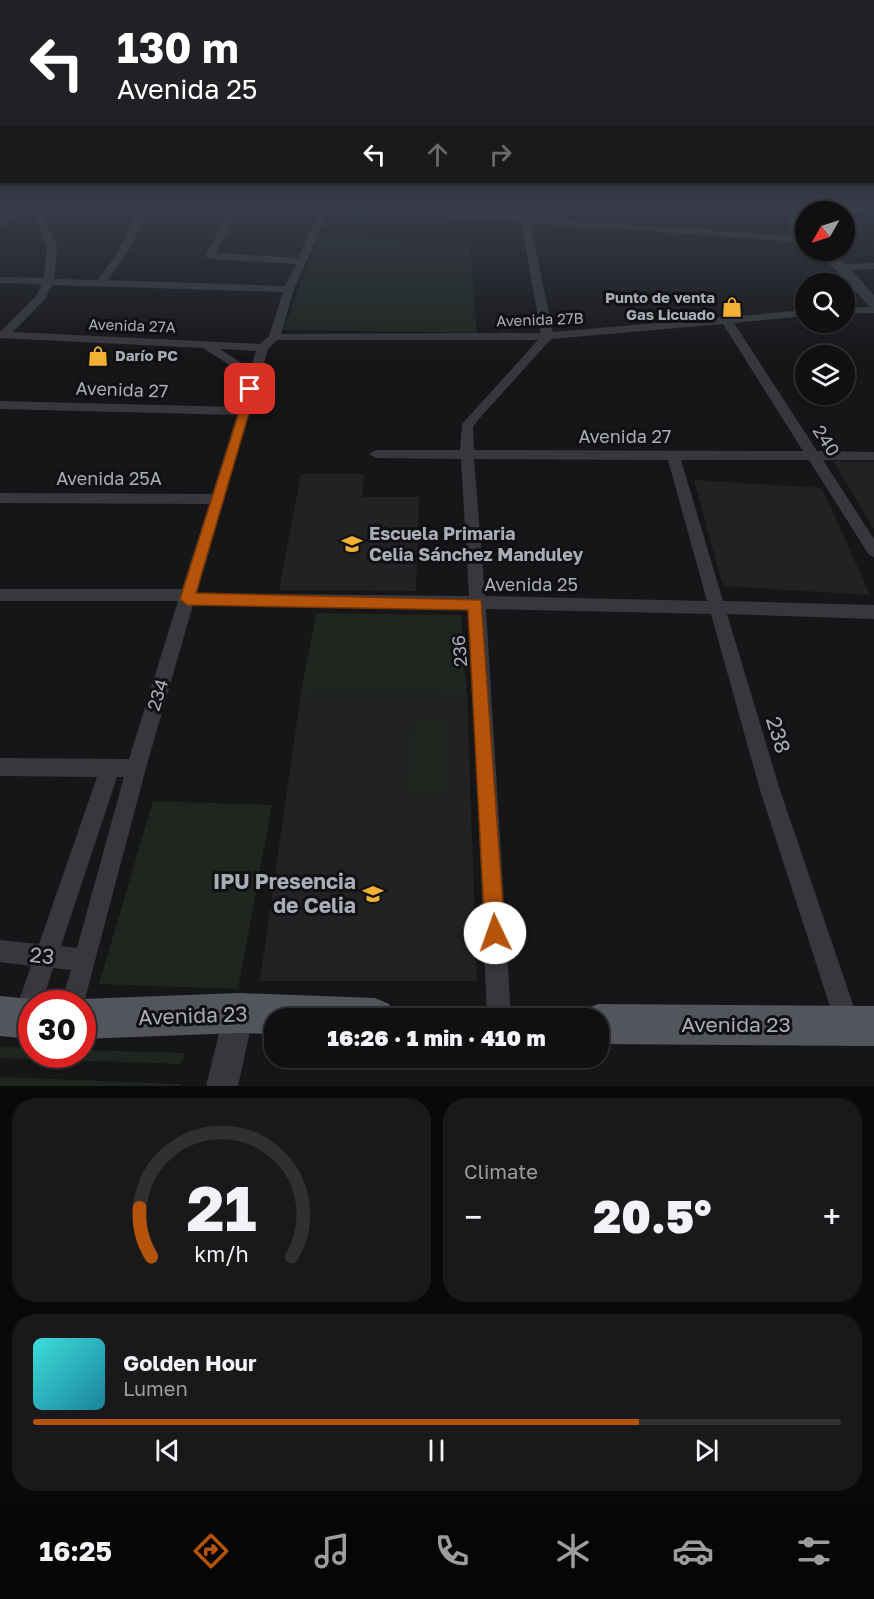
<!DOCTYPE html>
<html lang="en">
<head>
<meta charset="utf-8">
<style>
  body { margin:0; font-family:"Golos Text",sans-serif; background:#19191b; color:#f1f3f6; height:100vh; display:flex; flex-direction:column; font-size:22px; white-space:nowrap }
  * { box-sizing:border-box; margin:0 }
  p { font-size:20px; color:#9c9d9f }
  .icon { flex:none; width:33px; height:33px; fill:none; stroke:currentColor; stroke-width:2; stroke-linecap:round; stroke-linejoin:round }
  .map { position:relative; height:1086px; overflow:hidden }
  .drawer { display:flex; flex-direction:column; gap:12px; padding:12px; background:#09090a; flex:1 }
  .drawer>* { flex:none }
  .hud { position:absolute; left:0px; top:0px; width:874px; height:183px; box-shadow:0 2px 4px #0004,0 0 0 2px #303032; background:#202124; color:#fff; overflow:hidden }
  .needle { width:39px; rotate:231deg }
  .buttons { position:absolute; left:795px; top:201px; display:grid; gap:12px }
  .buttons a { display:grid; place-items:center; width:60px; height:60px; border-radius:50%; background:#101012; box-shadow:0 2px 4px #0004,0 0 0 2px #303032; font-size:30px }
  .speed { position:absolute; left:18px; top:990px; display:flex; gap:12px; font-size:30px; font-weight:700; text-align:center }
  .speed>* { display:grid; place-content:center; width:78px; height:78px; border-radius:50%; background:#101012; box-shadow:0 2px 4px #0004,0 0 0 2px #303032; line-height:1 }
  .speed .limit { border:9px solid #d22; background:#fff; color:#111 }
  .pin { position:absolute; display:grid; place-items:center; width:51px; height:51px; color:#fff; margin:-26px; border-radius:12px; box-shadow:0 3px 9px #0006 }
  .me { position:absolute; width:66px; margin:-33px; rotate:357deg; stroke-linejoin:round; filter:drop-shadow(0 0 4px #0008) }
  .turn { display:flex; align-items:center; gap:21px; height:126px; padding:0 18px; font-size:27px }
  .turn .icon { width:78px; height:78px; stroke-width:2.5 }
  .turn b { display:block; font-size:42px; line-height:51px }
  .lanes { display:flex; align-items:center; height:57px; padding:0 18px; background:#0003; justify-content:center; gap:30px; direction:ltr }
  .lanes .off { opacity:.35 }
  .big { font-size:45px; font-weight:800; line-height:1.1 }
  .drawer .card { flex:1; display:flex; flex-direction:column; justify-content:center; gap:9px; min-width:0; padding:0 21px; border-radius:24px; background:#19191b }
  .drawer .dial { align-items:center; gap:0 }
  .dial svg { height:156px; overflow:visible; fill:none; stroke:#303032; stroke-width:7; stroke-linecap:round; text-anchor:middle }
  .dial text { fill:#f1f3f6; stroke:none }
  .song { display:flex; align-items:center; gap:18px }
  .cover { width:72px; height:72px; border-radius:9px; background:linear-gradient(135deg,hsl(180 70% 55%),hsl(190 70% 35%)) }
  .played { height:6px; border-radius:3px; background:linear-gradient(90deg,#b45309 75%,#303032 75%) }
  .keys { display:flex; justify-content:space-around; direction:ltr }
  .heat { display:flex; justify-content:space-between; align-items:center; font-size:33px; direction:ltr }
  .drawer .tiles { flex:1; display:grid; gap:12px; grid-template-columns:1fr 1fr }
  .card:last-child { grid-column:span 2 }
  .trip { position:absolute; left:264px; top:1008px; width:345px; height:60px; border-radius:24px; background:#101012; box-shadow:0 2px 4px #0004,0 0 0 2px #303032; font-weight:800; line-height:60px; text-align:center }
  .tab-bar { display:flex; height:96px; justify-content:space-around; align-items:center; background:#060607; color:#9c9d9f }
  .tab-bar .icon { width:42px; height:42px }
  .tab-bar .active { color:#b45309 }
  .tab-bar b { font-size:27px; color:#f1f3f6 }
  .map>svg:first-child { display:block }
  .built { fill:#222225 }
  .green { fill:#1e261f }
  .lines { fill:none; stroke-linecap:round; stroke-linejoin:round }
  .minor { fill:#37383d; fill-rule:evenodd }
  .tertiary { fill:#37383d; fill-rule:evenodd }
  .primary { fill:#53555c; fill-rule:evenodd }
  .route { fill:#b45309; stroke:#753606; stroke-width:1.5 }
  .labels { text-anchor:middle; stroke-width:6; stroke-linejoin:round; paint-order:stroke }
  .far-poi-label { font-size:15px; font-weight:bold; fill:#a8adb8; stroke:#111113; text-anchor:end }
  .far-street-label { font-size:15px; fill:#a8adb8; stroke:#111113 }
  .street-label { font-size:18px; fill:#a8adb8; stroke:#111113 }
  .poi-label { font-size:18px; font-weight:bold; fill:#a8adb8; stroke:#111113; text-anchor:start }
  .near-street-label { font-size:21px; fill:#a8adb8; stroke:#111113 }
  .near-poi-label { font-size:21px; font-weight:bold; fill:#a8adb8; stroke:#111113; text-anchor:end }
</style>
</head>
<body>
<div class="map">
<svg width="874" height="1086" viewBox="0 0 874 1086">
  <rect width="100%" height="100%" fill="#161618"/>
  <g class="built">
    <polygon points="833,461 874,462 874,529"/>
    <polygon points="301,474 364,474 362,497 419,497 416,591 279,590"/>
    <polygon points="694,480 822,488 870,595 723,586"/>
    <polygon points="301,693 467,694 477,981 260,981"/>
  </g>
  <g class="green">
    <polygon points="320,234 470,247 477,333 283,330"/>
    <polygon points="316,613 461,615 467,694 301,693"/>
    <polygon points="413,719 446,719 445,795 409,794"/>
    <polygon points="153,801 272,805 238,989 99,984"/>
    <polygon points="0,1047 31,1048 32,1054 82,1054 83,1050 185,1053 181,1064 0,1058"/>
    <polygon points="0,1077 179,1084 182,1086 0,1086"/>
  </g>
  <g class="lines">
    <g class="minor">
      <path d="M30 206H39L57 247 54 279 98 280 118 252 140 206H149L128 252 108 280 285 286 296 264 210 259 205 256 232 206H241L216 253 298 258 322 206 520 216 518 206H526L529 217 805 237 806 241 802 242 530 223 553 332 806 310V316L734 323 817 451 874 452V460H823L874 539V557L869 555 809 460H681L723 601 874 605V619L727 614 780 790 860 1025 856 1033 848 1037 840 1033 836 1025 760 790 711 614 486 609 511 1018H487L470 609 193 605 146 768 82 1010V1004H61L71 970 53 968 42 1004H32V1027L25 1030 17 1026 13 1018 31 966 0 962V940L39 944 97 777 0 776V758L129 759 178 601H0V589H182L209 504 0 503V493L212 494 237 415 0 409V401L239 407 244 390 231 366 203 348 0 338V332L36 296 42 284 0 283V277L44 278 47 247ZM328 213 433 216 521 222 541 333 281 334 294 289ZM52 285 283 292 269 336 260 344 13 332 45 299ZM723 324 803 451 474 450 473 427 478 420 551 339ZM277 340H538L462 424 460 450H376L369 454 376 458 461 459 469 596 197 593 268 349ZM220 349 256 351 249 376 240 362ZM474 459 668 460 707 601 485 596ZM117 777H124L77 948 61 946Z"/>
      <polygon points="831,206 874,209 874,215 835,209"/>
      <polygon points="874,263 874,269 841,270 836,267 841,264"/>
      <polygon points="874,307 874,313 844,314 844,308"/>
    </g>
    <g class="tertiary">
      <polygon points="24,206 39,206 0,227 0,218"/>
      <polygon points="786,206 798,206 806,246 792,235"/>
      <polygon points="812,250 827,250 846,264 874,295 874,307 869,306 836,270"/>
      <polygon points="239,998 250,1002 254,1013 238,1086 206,1086 224,1013 228,1002"/>
    </g>
    <g class="primary">
      <polygon points="239,993 375,998 389,1004 395,1018 274,1018 274,1034 239,1033 82,1039 82,1004 71,1004 82,999"/>
      <polygon points="0,996 32,999 43,1004 32,1004 32,1039 0,1036"/>
      <polygon points="598,1004 874,1006 874,1046 598,1044 598,1018 580,1018 584,1010"/>
    </g>
  </g>
  <linearGradient id="sky" x2="0" y2="1"><stop stop-color="#0c0c0d"/><stop offset="0.58" stop-color="#363c48"/><stop offset="1" stop-color="#363c48" stop-opacity="0"/></linearGradient>
  <rect width="874" height="358" fill="url(#sky)"/>
  <polygon class="route" points="247,387 256,389 196,593 481,600 505,933 502,940 495,943 488,940 485,933 468,610 187,605 180,599"/>
  <defs>
    <g id="shop-bare" transform="scale(1.62)"><path d="M-5-2.5h2.3a2.7 3.5 0 0 1 5.4 0H5L5.5 6h-11ZM-1.5-2.5h3a1.5 2.3 0 0 0-3 0Z" fill="#f2b134" stroke="#111113" stroke-width="2.5" paint-order="stroke"/></g>
    <g id="school-bare" transform="scale(1.62)"><path d="M0-5L7-2L0 1L-7-2ZM-4 1L0 2.5L4 1V4Q0 6-4 4Z" fill="#f2b134" stroke="#111113" stroke-width="2.5" paint-order="stroke"/></g>
  </defs>
  <g fill-rule="evenodd">
    <use href="#shop-bare" x="732" y="307"/>
    <use href="#shop-bare" x="98" y="356"/>
    <use href="#school-bare" x="352" y="544"/>
    <use href="#school-bare" x="373" y="894"/>
  </g>
  <g class="labels">
    <g class="far-poi-label">
      <text x="715" y="303">Punto de venta<tspan x="715" dy="17">Gas Licuado</tspan></text>
      <text x="115" y="361" text-anchor="start">Darío PC</text>
    </g>
    <g class="far-street-label">
      <text transform="translate(540 320) rotate(-2)" y="5">Avenida 27B</text>
      <text transform="translate(132 326) rotate(2)" y="5">Avenida 27A</text>
    </g>
    <g class="street-label">
      <text transform="translate(122 390) rotate(2)" y="6">Avenida 27</text>
      <text x="625" y="443">Avenida 27</text>
      <text transform="translate(826 441) rotate(57)" y="6">240</text>
      <text x="109" y="485">Avenida 25A</text>
      <text x="531" y="591">Avenida 25</text>
      <text transform="translate(460 651) rotate(-95)" y="6">236</text>
      <text transform="translate(158 695) rotate(-73)" y="6">234</text>
    </g>
    <g class="poi-label">
      <text x="369" y="540">Escuela Primaria<tspan x="369" dy="21">Celia Sánchez Manduley</tspan></text>
    </g>
    <g class="near-street-label">
      <text transform="translate(778 735) rotate(73)" y="7">238</text>
      <text transform="translate(42 956) rotate(6)" y="7">23</text>
      <text transform="translate(193 1016) rotate(-2)" y="7">Avenida 23</text>
      <text x="736" y="1032">Avenida 23</text>
    </g>
    <g class="near-poi-label">
      <text x="356" y="889">IPU Presencia<tspan x="356" dy="24">de Celia</tspan></text>
    </g>
  </g>
</svg>
<div class="buttons">
<a><svg class="needle" viewBox="-14 -14 28 28"><path d="M0-13l5 13h-10z" fill="#e53935"/><path d="M0 13l5-13h-10z" fill="#9c9d9f"/></svg></a>
<a><svg class="icon" aria-label="search" viewBox="0 0 24 24"><circle cx="10" cy="10" r="6"/><path d="M15 15l6 6"/></svg></a>
<a><svg class="icon" aria-label="layers" viewBox="0 0 24 24"><path d="M12 4l9 5-9 5-9-5zM3 14l9 5 9-5"/></svg></a>
</div>
<div class="speed"><div class="limit">30</div></div>
<div class="pin" style="left:250px;top:389px;background:#d93025"><svg class="icon" aria-label="arrive" viewBox="0 0 24 24"><path d="M6 21V4h12l-3 4 3 4H6"/></svg></div>
<svg class="me" style="left:495px;top:933px" viewBox="-20 -20 40 40"><circle r="19" fill="#fff"/><path d="M0-13L10 11 0 6-10 11z" fill="#b45309"/></svg>
<div class="trip">16:26 · 1 min · 410 m</div>
<div class="hud">
<div class="turn"><svg class="icon" aria-label="left" viewBox="0 0 24 24"><path d="M17 20v-9H6M10 6l-5 5 5 5"/></svg><div><b>130 m</b>Avenida 25</div></div>
<div class="lanes"><svg class="icon" aria-label="left" viewBox="0 0 24 24"><path d="M17 20v-9H6M10 6l-5 5 5 5"/></svg><svg class="icon off" aria-label="ahead" viewBox="0 0 24 24"><path d="M12 20V5M6 11l6-6 6 6"/></svg><svg class="icon off" aria-label="right" viewBox="0 0 24 24"><path d="M7 20v-9h11M14 6l5 5-5 5"/></svg></div>
</div>
</div>
<section class="drawer">
<div class="tiles">
<div class="card dial"><svg viewBox="0 0 100 80">
<path d="M14 69A42 42 0 1 1 86 69"/>
<path d="M14 69A42 42 0 0 1 8 44" stroke="#b45309"/>
<text x="50" y="56" font-size="32" font-weight="700">21</text>
<text x="50" y="72" font-size="11">km/h</text>
</svg></div>
<div class="card"><p>Climate</p>
<div class="heat"><a>−</a><b class="big">20.5°</b><a>+</a></div>
</div>
<div class="card">
<div class="song"><i class="cover"></i><div><b>Golden Hour</b><p>Lumen</p></div></div>
<div class="played"></div>
<div class="keys"><svg class="icon" aria-label="previous" viewBox="0 0 24 24"><path d="M18 5L8 12l10 7zM5 5v14"/></svg><svg class="icon" aria-label="pause" viewBox="0 0 24 24"><path d="M8 5v14M16 5v14"/></svg><svg class="icon" aria-label="next" viewBox="0 0 24 24"><path d="M6 5l10 7-10 7zM19 5v14"/></svg></div>
</div>
</div>
</section>
<nav class="tab-bar">
<b>16:25</b>
<svg class="icon active" aria-label="directions" viewBox="0 0 24 24"><path d="M12 3l9 9-9 9-9-9zM9 14v-3h6M13 9l2 2-2 2"/></svg>
<svg class="icon" aria-label="music" viewBox="0 0 24 24"><path d="M9 18V5l10-2v13"/><circle cx="6" cy="18" r="3"/><circle cx="16" cy="16" r="3"/></svg>
<svg class="icon" aria-label="phone" viewBox="0 0 24 24"><path d="M5 4h4l2 5-3 2q2 4 5 5l2-3 5 2v4C11 20 4 13 5 4z"/></svg>
<svg class="icon" aria-label="climate" viewBox="0 0 24 24"><path d="M12 3v18M4 7l16 10M4 17L20 7"/></svg>
<svg class="icon" aria-label="car" viewBox="0 0 24 24"><path d="M5 17H2v-5l4-1 3-4h7l3 4 3 1v5h-3M9 17h6M6 11h13"/><circle cx="7" cy="17" r="2"/><circle cx="17" cy="17" r="2"/></svg>
<svg class="icon" aria-label="filters" viewBox="0 0 24 24"><path d="M4 7h16M4 17h16"/><circle cx="9" cy="7" r="2"/><circle cx="15" cy="17" r="2"/></svg>
</nav>
</body>
</html>
